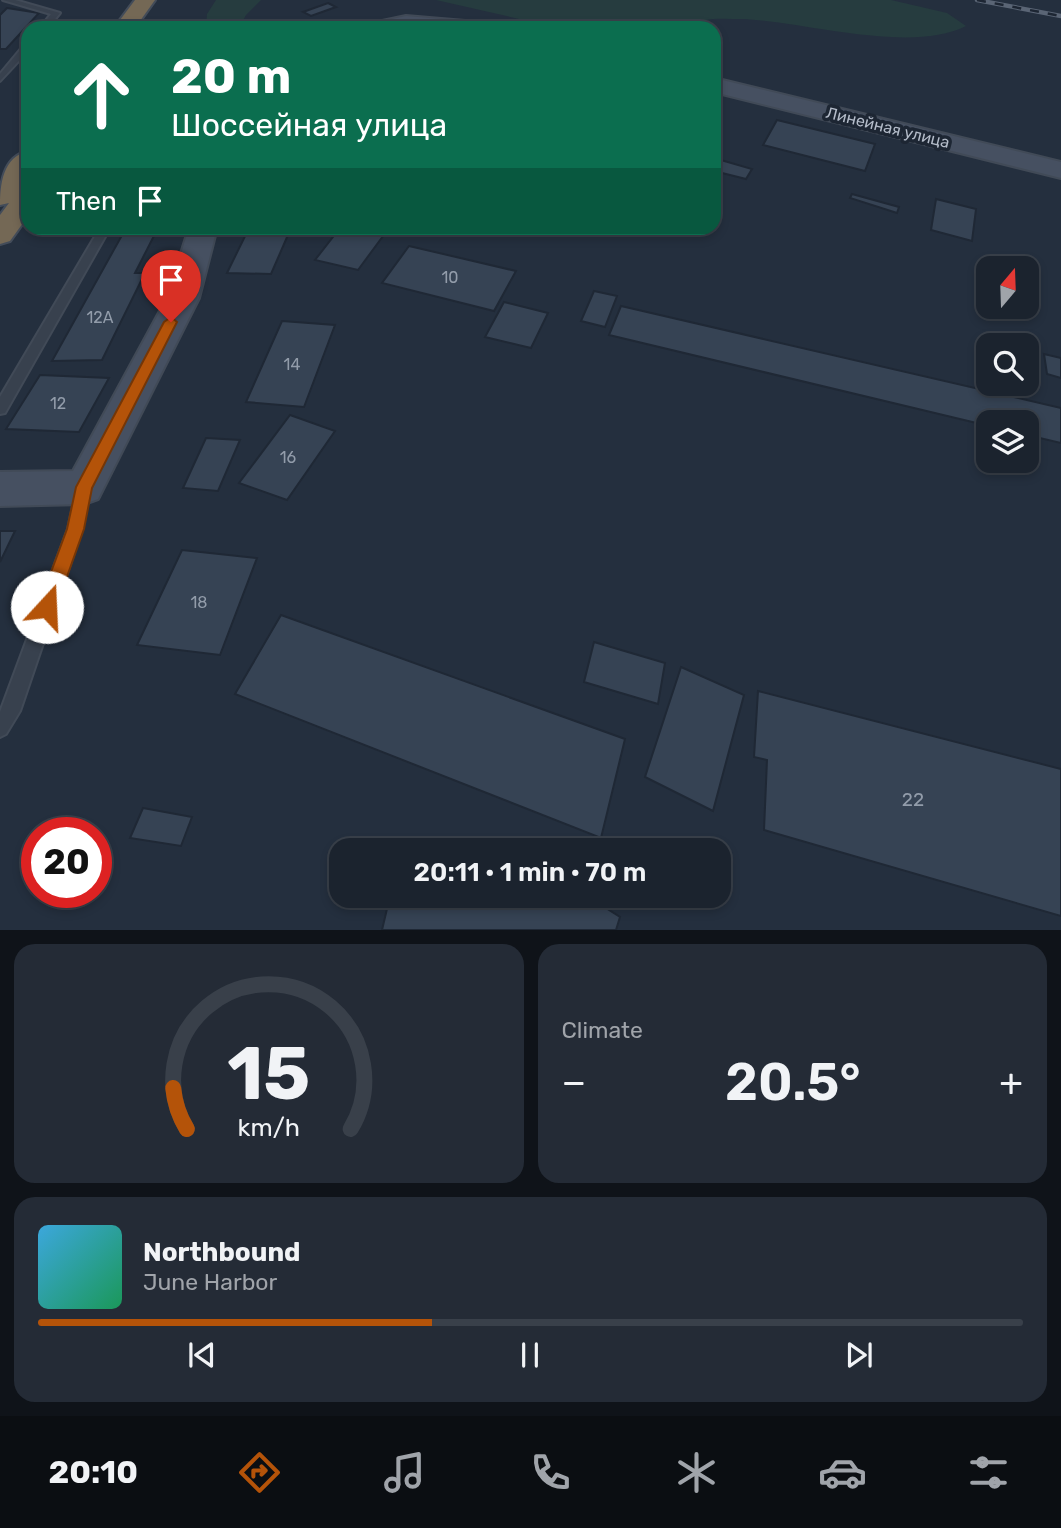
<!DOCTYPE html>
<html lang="en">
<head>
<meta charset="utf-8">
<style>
  body { margin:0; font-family:Rubik,sans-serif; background:#242b36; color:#f1f3f6; height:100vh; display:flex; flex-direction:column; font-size:26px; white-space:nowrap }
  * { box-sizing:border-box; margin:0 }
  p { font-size:23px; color:#a0a4aa }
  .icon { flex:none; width:38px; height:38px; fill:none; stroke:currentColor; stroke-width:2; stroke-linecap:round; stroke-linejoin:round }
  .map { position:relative; height:930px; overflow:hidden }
  .drawer { display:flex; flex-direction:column; gap:14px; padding:14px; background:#0f1319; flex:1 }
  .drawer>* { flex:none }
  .guide { position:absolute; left:21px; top:21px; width:700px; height:214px; border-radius:21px; box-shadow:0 4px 10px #0003,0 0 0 2px #39404a; background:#0b6e4f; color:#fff; overflow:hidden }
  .needle { width:46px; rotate:19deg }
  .buttons { position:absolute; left:976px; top:256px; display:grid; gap:14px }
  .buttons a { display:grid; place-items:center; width:63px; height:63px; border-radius:14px; background:#1b232e; box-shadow:0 4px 10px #0003,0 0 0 2px #39404a; font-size:35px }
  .speed { position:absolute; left:21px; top:817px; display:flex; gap:14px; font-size:35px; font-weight:700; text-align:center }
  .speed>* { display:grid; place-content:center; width:91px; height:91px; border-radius:50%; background:#1b232e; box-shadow:0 4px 10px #0003,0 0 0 2px #39404a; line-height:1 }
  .speed .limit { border:10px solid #d22; background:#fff; color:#111 }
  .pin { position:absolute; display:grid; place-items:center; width:60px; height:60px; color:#fff; margin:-72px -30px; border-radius:50% 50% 50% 0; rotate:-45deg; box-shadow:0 0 7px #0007 }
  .pin .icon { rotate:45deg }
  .me { position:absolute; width:77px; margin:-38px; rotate:20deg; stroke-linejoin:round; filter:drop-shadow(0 0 5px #0008) }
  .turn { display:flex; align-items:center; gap:24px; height:147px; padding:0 35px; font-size:32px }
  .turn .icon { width:91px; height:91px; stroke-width:2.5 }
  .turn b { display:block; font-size:49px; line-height:60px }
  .then { display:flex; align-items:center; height:66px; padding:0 35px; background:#0003; gap:14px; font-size:26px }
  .big { font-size:52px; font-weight:600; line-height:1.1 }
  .drawer .tile { flex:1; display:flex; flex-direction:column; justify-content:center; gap:10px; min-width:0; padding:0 24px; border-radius:21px; background:#242b36 }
  .drawer .dial { align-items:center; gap:0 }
  .dial svg { height:182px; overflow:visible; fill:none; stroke:#39404a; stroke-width:7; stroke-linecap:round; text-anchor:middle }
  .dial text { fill:#f1f3f6; stroke:none }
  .song { display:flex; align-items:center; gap:21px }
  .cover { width:84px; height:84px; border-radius:10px; background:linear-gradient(135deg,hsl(200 70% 55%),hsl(150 70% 35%)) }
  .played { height:7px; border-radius:4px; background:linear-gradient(90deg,#b45309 40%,#39404a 40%) }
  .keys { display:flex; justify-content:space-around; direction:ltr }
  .heat { display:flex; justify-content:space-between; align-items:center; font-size:38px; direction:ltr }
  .drawer .tiles { flex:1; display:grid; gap:14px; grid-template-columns:1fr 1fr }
  .tile:last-child { grid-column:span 2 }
  .trip { position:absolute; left:329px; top:838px; width:402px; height:70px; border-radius:21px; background:#1b232e; box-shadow:0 4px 10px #0003,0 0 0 2px #39404a; font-weight:600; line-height:70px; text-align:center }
  .tab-bar { display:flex; height:112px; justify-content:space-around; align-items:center; background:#0b0e12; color:#a0a4aa }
  .tab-bar .icon { width:49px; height:49px }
  .tab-bar .selected { color:#b45309 }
  .tab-bar b { font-size:32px; color:#f1f3f6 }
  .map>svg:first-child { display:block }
  .green { fill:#263c3f }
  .building { fill:#364354; stroke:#1f2835; stroke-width:2 }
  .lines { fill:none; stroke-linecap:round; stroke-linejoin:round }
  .lane-casing { stroke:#414a57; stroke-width:4 }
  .secondary-casing { stroke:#414a57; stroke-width:4 }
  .highway-casing { stroke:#434c59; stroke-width:4 }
  .lane { fill:#38414e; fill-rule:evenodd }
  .secondary { fill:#465061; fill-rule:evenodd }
  .highway { fill:#746855; fill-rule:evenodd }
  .rail-casing { stroke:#5a6575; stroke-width:4.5 }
  .rail { stroke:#1d2633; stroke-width:2.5; stroke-dasharray:9; stroke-linecap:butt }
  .route { fill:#b45309; stroke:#753606; stroke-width:2 }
  .labels { text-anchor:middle; stroke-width:7; stroke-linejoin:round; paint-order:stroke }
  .far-street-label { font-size:16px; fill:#b4bcc9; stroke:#1d2633 }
  .number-label { font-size:16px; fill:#929caa }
  .near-number-label { font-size:19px; fill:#929caa }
</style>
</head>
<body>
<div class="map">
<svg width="1061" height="930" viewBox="0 0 1061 930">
  <rect width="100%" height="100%" fill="#242f3e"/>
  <g class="green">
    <polygon points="216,0 261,0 246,15 239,28 206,28 207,14"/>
    <path d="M436 0H891L947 13 966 26C911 54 806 22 743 19 723 19 703 16 686 28H559Z"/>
  </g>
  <g class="building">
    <polygon points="328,3 336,7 311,16 303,12"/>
    <polygon points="7,8 39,13 6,49 0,49 0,15"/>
    <polygon points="777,120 875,144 865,171 763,145"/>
    <polygon points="714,158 752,169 746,179 714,171"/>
    <polygon points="852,194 899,207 897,213 850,198"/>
    <polygon points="936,199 976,209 972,241 931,230"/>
    <polygon points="126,228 158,228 135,273 145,273 102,360 52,361"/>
    <polygon points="249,228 291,228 271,274 227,273"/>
    <polygon points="340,228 389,228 358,270 315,260"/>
    <polygon points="409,246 516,271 494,311 382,283"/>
    <polygon points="594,291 617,296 605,327 581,321"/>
    <polygon points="504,302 548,313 531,348 485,337"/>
    <polygon points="621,306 1061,408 1061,443 1027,435 1027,422 989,422 989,426 609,335"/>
    <polygon points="282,321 335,325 304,407 246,402"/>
    <polygon points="1044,354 1061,358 1061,378 1047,374"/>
    <polygon points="40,375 109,378 79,432 6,429"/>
    <polygon points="290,415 335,431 287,500 239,483"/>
    <polygon points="206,438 240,440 218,491 183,488"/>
    <polygon points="0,531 15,531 0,562"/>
    <polygon points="182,550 257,558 220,655 137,645"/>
    <polygon points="281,615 625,739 601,838 235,694"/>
    <polygon points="594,642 665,663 658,704 584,682"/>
    <polygon points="681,667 744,695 713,811 645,777"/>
    <polygon points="758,691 1061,769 1061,916 764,830 767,760 754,757"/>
    <polygon points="143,808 192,817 181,846 130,838"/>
    <polygon points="390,896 534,896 567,903 569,896 587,896 620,917 616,930 382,930"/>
  </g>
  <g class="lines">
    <g class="lane-casing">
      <g id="lane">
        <polygon points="3,0 15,0 60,13 48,28 40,28 51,14"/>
        <polygon points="25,44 28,44 28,51 0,81 0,74"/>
        <polygon points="100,228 110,228 5,413 0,414 0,397"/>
        <polygon points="84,481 89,483 91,487 82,529 20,711 6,734 0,737 0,712 68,529 77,487 79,483"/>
      </g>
    </g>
    <g class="secondary-casing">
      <g id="secondary">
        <polygon points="406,16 477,22 487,28 365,28 368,24"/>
        <polygon points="714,78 1061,162 1061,178 714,92"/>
        <polygon points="189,228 217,228 199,298 98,499 84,504 0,506 0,472 73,471 167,298"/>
      </g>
    </g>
    <g class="highway-casing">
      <g id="highway">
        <polygon points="135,0 155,0 135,28 114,28"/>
        <path d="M28 151V177L19 190 28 188V216L10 241 0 244V215L9 203 0 205C0 184 3 157 28 151Z"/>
      </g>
    </g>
    <use href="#lane" class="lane"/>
    <use href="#secondary" class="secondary"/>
    <use href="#highway" class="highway"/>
    <g class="rail-casing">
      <polyline id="rail" points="977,0 1061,16"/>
    </g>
    <use href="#rail" class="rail"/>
  </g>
  <polygon class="route" points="171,317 177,322 92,488 84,529 54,613 47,616 41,613 38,607 67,529 76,487 164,322"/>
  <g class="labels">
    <g class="far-street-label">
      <text transform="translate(888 127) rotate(14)" y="6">Линейная улица</text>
    </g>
    <g class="number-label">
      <text x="450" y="283">10</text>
      <text x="100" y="323">12А</text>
      <text x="292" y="370">14</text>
      <text x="58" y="409">12</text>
      <text x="288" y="463">16</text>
      <text x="199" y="608">18</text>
    </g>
    <g class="near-number-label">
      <text x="913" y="806">22</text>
    </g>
  </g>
</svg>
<div class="buttons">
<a><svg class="needle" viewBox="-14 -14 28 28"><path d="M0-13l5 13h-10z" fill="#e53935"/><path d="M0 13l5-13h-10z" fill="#a0a4aa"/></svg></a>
<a><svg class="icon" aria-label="search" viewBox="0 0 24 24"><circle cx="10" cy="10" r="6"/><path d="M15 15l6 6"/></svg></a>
<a><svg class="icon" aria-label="layers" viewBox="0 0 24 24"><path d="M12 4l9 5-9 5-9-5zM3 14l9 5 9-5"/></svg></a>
</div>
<div class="speed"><div class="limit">20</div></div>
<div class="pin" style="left:171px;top:322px;background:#d93025"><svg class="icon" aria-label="arrive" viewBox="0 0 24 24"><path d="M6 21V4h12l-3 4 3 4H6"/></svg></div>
<svg class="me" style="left:47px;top:607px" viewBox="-20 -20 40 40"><circle r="19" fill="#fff"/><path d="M0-13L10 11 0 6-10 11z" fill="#b45309"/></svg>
<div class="trip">20:11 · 1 min · 70 m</div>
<div class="guide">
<div class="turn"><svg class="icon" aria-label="ahead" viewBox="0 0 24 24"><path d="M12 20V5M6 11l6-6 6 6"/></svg><div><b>20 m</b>Шоссейная улица</div></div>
<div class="then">Then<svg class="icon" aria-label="arrive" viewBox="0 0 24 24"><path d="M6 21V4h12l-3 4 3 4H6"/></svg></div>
</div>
</div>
<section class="drawer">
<div class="tiles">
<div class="tile dial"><svg viewBox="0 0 100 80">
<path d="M14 69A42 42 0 1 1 86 69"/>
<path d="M14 69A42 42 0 0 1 8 51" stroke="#b45309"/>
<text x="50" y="56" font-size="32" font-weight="700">15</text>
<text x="50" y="72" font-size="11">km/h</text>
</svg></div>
<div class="tile"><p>Climate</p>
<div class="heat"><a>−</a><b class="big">20.5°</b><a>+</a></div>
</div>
<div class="tile">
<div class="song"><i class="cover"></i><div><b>Northbound</b><p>June Harbor</p></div></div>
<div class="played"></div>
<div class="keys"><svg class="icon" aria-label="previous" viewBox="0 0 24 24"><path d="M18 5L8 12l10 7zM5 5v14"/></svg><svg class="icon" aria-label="pause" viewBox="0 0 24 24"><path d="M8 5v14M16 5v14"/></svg><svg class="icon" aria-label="next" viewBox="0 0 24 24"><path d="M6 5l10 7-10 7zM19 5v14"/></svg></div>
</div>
</div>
</section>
<nav class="tab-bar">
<b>20:10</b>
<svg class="icon selected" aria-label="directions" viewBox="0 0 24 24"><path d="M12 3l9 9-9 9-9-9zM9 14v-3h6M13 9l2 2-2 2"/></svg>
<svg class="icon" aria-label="music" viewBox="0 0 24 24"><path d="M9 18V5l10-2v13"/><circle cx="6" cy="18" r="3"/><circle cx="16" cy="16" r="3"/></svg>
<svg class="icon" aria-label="phone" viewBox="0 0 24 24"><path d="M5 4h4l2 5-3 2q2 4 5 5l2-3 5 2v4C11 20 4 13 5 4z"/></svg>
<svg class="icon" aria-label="climate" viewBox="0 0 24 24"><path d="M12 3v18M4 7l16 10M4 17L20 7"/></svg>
<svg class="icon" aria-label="car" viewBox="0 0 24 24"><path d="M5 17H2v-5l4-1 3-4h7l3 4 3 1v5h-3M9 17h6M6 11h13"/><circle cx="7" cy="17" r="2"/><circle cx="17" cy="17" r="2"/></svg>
<svg class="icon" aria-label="filters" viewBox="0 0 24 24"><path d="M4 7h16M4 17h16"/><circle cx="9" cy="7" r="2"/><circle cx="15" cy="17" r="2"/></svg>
</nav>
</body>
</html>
